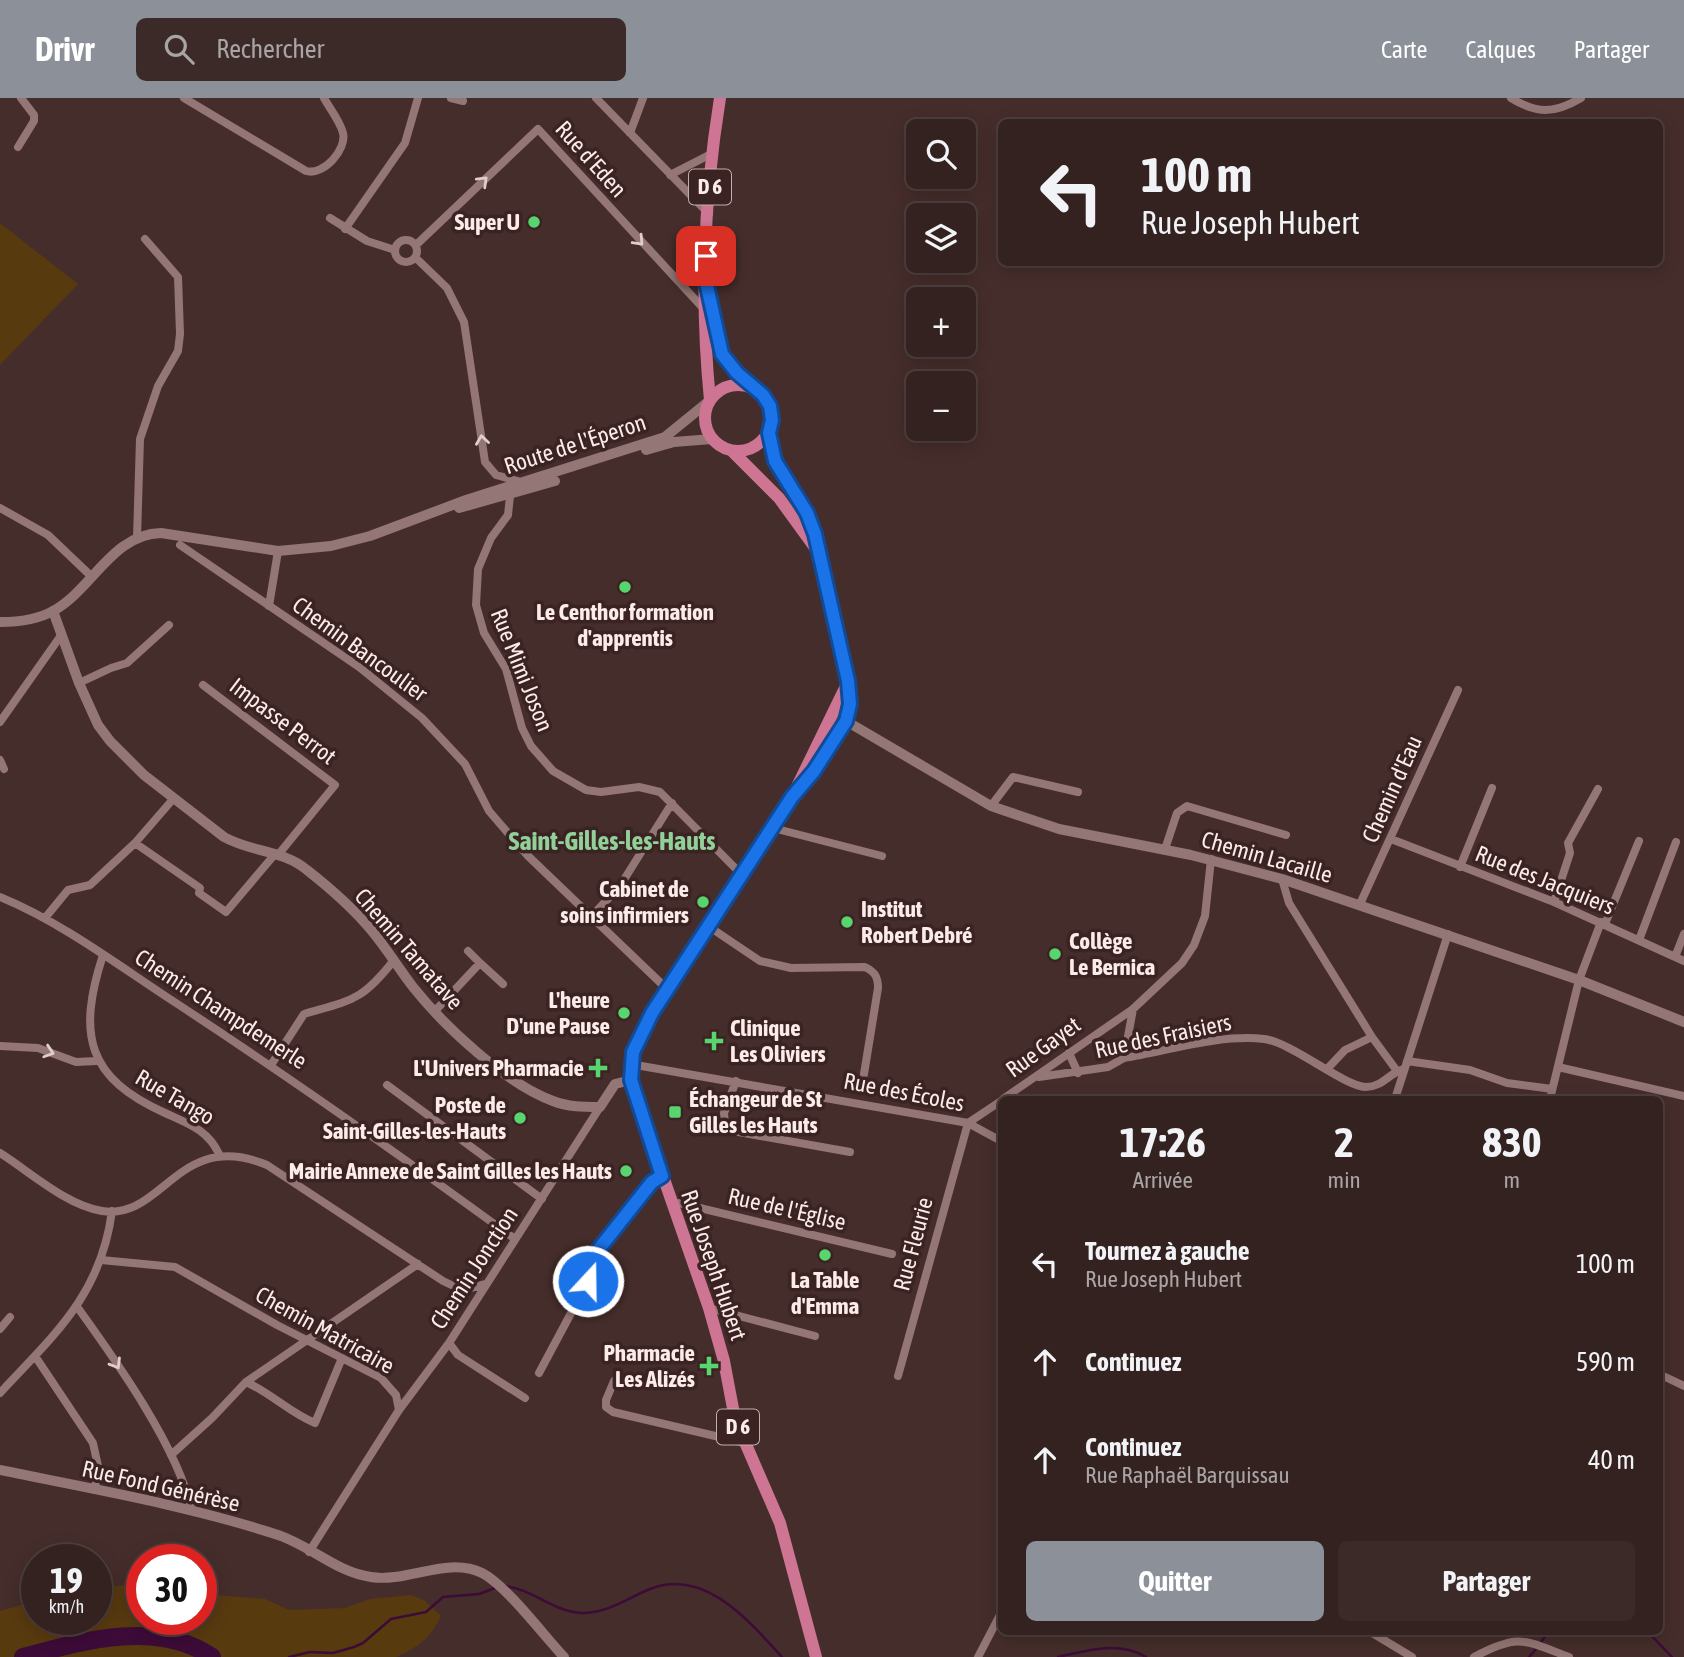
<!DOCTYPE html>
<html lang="fr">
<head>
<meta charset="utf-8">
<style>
	body { margin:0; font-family:"Asap Condensed",sans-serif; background:#3c2a29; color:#f1f3f6; height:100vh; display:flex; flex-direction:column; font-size:26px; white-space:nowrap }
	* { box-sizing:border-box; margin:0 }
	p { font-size:23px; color:#a9a4a5 }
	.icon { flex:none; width:38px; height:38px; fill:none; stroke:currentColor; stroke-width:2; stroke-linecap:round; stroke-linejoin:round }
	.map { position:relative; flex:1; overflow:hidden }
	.panel { position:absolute; left:998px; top:998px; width:665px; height:539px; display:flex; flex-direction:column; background:#342220; border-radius:10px; box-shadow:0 4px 18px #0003,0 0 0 2px #4e3f3e }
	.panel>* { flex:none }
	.guide { position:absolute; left:998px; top:21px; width:665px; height:147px; border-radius:10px; box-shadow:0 4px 18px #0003,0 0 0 2px #4e3f3e; background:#342220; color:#f1f3f6; overflow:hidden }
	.tools { position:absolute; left:906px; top:21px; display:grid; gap:14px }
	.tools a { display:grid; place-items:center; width:70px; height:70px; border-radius:10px; background:#342220; box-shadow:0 4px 18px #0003,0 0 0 2px #4e3f3e; font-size:35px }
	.speed { position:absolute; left:21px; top:1446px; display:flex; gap:14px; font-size:35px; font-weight:700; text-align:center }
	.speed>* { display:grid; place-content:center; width:91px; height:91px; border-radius:50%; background:#342220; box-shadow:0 4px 18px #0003,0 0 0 2px #4e3f3e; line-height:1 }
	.speed small { font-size:18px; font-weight:400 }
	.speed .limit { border:10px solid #d22; background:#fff; color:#111 }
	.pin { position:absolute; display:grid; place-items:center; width:60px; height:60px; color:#fff; margin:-30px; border-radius:14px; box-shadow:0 4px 10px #0006 }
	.me { position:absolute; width:77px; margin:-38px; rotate:21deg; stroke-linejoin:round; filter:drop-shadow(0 0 5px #0008) }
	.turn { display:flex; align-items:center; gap:24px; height:147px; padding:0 28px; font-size:32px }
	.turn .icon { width:91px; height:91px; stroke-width:2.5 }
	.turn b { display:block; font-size:49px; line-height:60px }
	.eta { display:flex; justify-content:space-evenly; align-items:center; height:119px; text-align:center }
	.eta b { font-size:42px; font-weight:700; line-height:49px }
	.cta { display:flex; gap:14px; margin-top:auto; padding:14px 28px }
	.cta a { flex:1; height:80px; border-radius:10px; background:#8c9099; color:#fff; font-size:28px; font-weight:700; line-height:80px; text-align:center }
	.cta a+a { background:#3c2a29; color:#f1f3f6 }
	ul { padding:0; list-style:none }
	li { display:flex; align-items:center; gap:21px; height:98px; padding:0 28px }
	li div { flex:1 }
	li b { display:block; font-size:26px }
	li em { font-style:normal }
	header { display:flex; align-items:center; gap:42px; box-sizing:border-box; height:98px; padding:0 35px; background:#8c9099; color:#fff }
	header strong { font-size:33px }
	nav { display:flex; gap:38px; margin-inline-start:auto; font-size:24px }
	.search { width:490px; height:63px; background:#3c2a29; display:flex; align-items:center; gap:18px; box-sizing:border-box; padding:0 24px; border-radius:10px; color:#a9a4a5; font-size:26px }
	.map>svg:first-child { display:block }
</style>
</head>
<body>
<header>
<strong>Drivr</strong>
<div class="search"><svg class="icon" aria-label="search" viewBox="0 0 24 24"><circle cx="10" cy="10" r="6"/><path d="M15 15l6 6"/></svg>Rechercher</div>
<nav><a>Carte</a><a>Calques</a><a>Partager</a></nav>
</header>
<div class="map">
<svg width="1684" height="1559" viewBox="0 0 1684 1559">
	<rect width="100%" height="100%" fill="#452d2b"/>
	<!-- green -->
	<path fill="#583a0f" d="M0 125 78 186 0 267Z
		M124 1487 142 1489V1521H201V1496L265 1501 289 1512 345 1510 370 1501 411 1497 424 1502 441 1518C432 1538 417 1551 396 1559H0V1513L37 1502V1521H96V1491Z"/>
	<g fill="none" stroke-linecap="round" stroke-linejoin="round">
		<!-- stream -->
		<path stroke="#3d0b38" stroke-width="2.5" d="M505 1488C533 1491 556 1516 585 1515 609 1514 628 1500 650 1491 704 1469 749 1523 782 1559
			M1647 1533 1672 1559
			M1541 1544 1549 1533
			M289 1559 310 1554 333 1555 354 1549 363 1545 391 1521 426 1514 443 1499 479 1496 495 1490
			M1058 1559C1088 1552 1119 1543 1146 1559
			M1529 1559 1537 1550"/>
		<!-- river -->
		<path stroke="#3d0b38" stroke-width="18" d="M23 1559C82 1543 157 1521 212 1559"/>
		<!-- minor -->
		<path stroke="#937675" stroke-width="8" d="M184 0 306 73C324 78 347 51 343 35 340 23 330 11 324 0
			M451 0 463 3
			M596 0 709 116
			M1511 0C1537 16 1554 16 1581 0
			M630 35 643 0
			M18 49 34 23V17L21 0
			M670 77 711 56
			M330 120 367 143 395 152
			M345 131 405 45 418 0
			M395 153a11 11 0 1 1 22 0a11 11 0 1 1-22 0Z
			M416 147 538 31 703 210
			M416 160 447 190 464 224 485 364 496 377 521 384
			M510 398 508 417 491 440 478 471 476 507 484 535 506 571 522 630 531 648 553 673 586 692 601 694 639 689 660 694 742 777
			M0 410 48 437 91 478
			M137 440 140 341 158 288 178 253 180 236 178 179 145 141
			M180 447 359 569 422 620 465 666 489 713 527 757 667 891
			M269 508 278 453
			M79 585 111 570 127 565 169 527
			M203 587 335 687 278 757
			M0 624 62 536
			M0 662 4 671
			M991 708 1013 679 1078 694
			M773 730 882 758
			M1391 741 1554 804 1684 863
			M135 745 200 790 199 795 226 814 275 756
			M1165 751 1177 715 1187 708 1286 737
			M1460 769 1492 690
			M1282 781 1289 805 1372 939 1397 973
			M0 799C63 825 119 868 176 905 292 981 404 1060 515 1141
			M1554 804 1570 755 1568 745 1598 691
			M1360 806 1458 592
			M591 819 620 788 672 705
			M45 820 68 792 90 787 135 745 174 700
			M1605 826 1639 743
			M708 828 760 863 791 870 865 869C875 874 878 879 878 890L864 976
			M1639 842 1676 744
			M468 853 480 865
			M103 857C77 937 87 980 165 1015 189 1026 208 1032 219 1056
			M1675 859 1684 836
			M435 913 480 865 503 886
			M0 948 38 950 76 964 97 963
			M1069 955 1078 975
			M1124 960 1133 911
			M1407 963 1470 972 1507 985 1552 991
			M630 966 968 1025 1001 1043
			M271 967 304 916C352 902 362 903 394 862
			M1558 969 1684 998
			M1327 971 1345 952 1372 939
			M1039 979 1108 969 1124 960C1168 953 1219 936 1264 941 1291 944 1345 989 1366 989 1383 989 1390 974 1404 971
			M736 983 724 1015 725 1028 733 1033 850 1054
			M387 987 542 1101
			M1003 1001 1133 911 1182 865 1194 847 1205 818 1211 761
			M1395 1001 1448 836
			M1550 1001 1579 882 1601 824
			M968 1025 1001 1003
			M0 1055C30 1074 66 1107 102 1113 163 1123 178 1030 267 1067L443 1183 462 1192 486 1186
			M672 1107 679 1105 892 1156
			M101 1162 175 1169 277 1227 381 1280 396 1297 399 1312
			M78 1210C117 1264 178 1350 192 1413
			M709 1210 815 1238
			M0 1231 10 1219
			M449 1245 458 1257 525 1300
			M35 1258 93 1345 98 1368 95 1392
			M539 1275 585 1189 587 1166 652 1084 661 1078
			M1659 1276 1684 1288
			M898 1278 968 1025
			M614 1283 606 1302V1309L613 1314 745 1345
			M246 1284C271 1295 290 1315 315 1325L342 1260
			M0 1295C54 1237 101 1197 112 1113
			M171 1357 212 1320 246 1284 418 1166
			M309 1454 399 1312 449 1245 600 1009
			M1369 1533 1412 1559
			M978 1559 1001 1515
			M1474 1559C1519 1535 1524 1542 1569 1559"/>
		<!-- tertiary -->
		<path stroke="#937675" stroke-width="10" d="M53 513 79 585 98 627 110 643 144 677 224 739C250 754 283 752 307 772 330 790 353 810 372 833 387 851 399 871 413 889 444 928 506 986 553 1003 568 1009 583 1009 600 1009L615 986 631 982
			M846 623 991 708 1059 731 1191 757 1282 781 1579 882 1684 924
			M0 1372C92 1391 186 1407 275 1436 309 1446 335 1474 371 1479 407 1485 447 1458 482 1475 506 1487 544 1538 564 1559"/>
		<!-- secondary -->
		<path stroke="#937675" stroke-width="10" d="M646 352 674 344 712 341
			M459 410 555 383
			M0 524C18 524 37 522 53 513 92 492 112 436 161 435L278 453 331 448 370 438 466 402 665 339 708 304"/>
		<!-- primary -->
		<path stroke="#cf7594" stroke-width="12" d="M708 194 722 256 752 289
			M705 320a33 33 0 1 1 66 0a33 33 0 1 1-66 0Z
			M710 302C700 202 704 99 720 0
			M769 335C777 375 802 399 815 436L846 573 850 606 846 623 803 686
			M732 353 779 400 816 451
			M816 1559 780 1425 735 1321 724 1263 709 1210 635 998 630 966 638 942 652 915 792 699 848 584"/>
	</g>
	<!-- one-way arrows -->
	<defs><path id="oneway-chevron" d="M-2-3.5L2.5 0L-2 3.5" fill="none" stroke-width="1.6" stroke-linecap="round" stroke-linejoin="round" transform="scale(1.75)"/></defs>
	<g stroke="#e1cecc">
		<use href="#oneway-chevron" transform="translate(483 83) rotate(-44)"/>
		<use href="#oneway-chevron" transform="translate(639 143) rotate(47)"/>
		<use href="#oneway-chevron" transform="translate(482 342) rotate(-98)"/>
		<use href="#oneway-chevron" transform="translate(49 954) rotate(18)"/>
		<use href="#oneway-chevron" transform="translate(116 1266) rotate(59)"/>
	</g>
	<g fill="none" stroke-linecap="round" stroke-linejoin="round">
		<!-- route casing -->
		<g stroke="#114b97" stroke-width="18">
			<path id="route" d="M588 1183 587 1166 652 1084 662 1078 631 982 633 954 652 915 792 699 814 673 846 623 850 606 848 583 815 436 807 415 775 363 769 335 772 322 770 308 763 297 737 275 722 256 705 179 706 158"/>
		</g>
		<!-- route -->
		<use href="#route" stroke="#1a73e8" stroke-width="12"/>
	</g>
	<!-- markers -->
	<g fill="#58d56f" stroke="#3a2322" stroke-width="2.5">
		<circle cx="534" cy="124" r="7"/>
		<circle cx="625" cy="489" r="7"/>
		<circle cx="703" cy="804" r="7"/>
		<circle cx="847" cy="824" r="7"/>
		<circle cx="1055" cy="856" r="7"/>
		<circle cx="624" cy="915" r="7"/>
		<path d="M710.5 932.5h7v7h7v7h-7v7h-7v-7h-7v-7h7z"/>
		<path d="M594.5 959.5h7v7h7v7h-7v7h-7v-7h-7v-7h7z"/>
		<rect x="668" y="1007" width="14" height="14" rx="3.5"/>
		<circle cx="520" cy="1020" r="7"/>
		<circle cx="626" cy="1073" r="7"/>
		<circle cx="825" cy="1157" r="7"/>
		<path d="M705.5 1257.5h7v7h7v7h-7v7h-7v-7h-7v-7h7z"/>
	</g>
	<g text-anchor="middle" stroke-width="7" stroke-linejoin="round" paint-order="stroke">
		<!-- shield labels -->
		<g fill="#3a2322" stroke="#c1afad" stroke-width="2">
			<rect x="689" y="71.5" width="42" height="35" rx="5"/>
			<rect x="717" y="1311.5" width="42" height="35" rx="5"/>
		</g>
		<g font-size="21" font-weight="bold" fill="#fbebe9">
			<text x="710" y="96">D 6</text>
			<text x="738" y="1336">D 6</text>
		</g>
		<!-- street labels -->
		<g font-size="23" fill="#fbebe9" stroke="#3a2322">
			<text transform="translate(591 61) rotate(48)" y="8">Rue d'Eden</text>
			<text transform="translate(575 346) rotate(-18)" y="8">Route de l'Éperon</text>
			<text transform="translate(360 551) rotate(36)" y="8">Chemin Bancoulier</text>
			<text transform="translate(522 572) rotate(68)" y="8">Rue Mimi Joson</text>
			<text transform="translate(283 623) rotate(37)" y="8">Impasse Perrot</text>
			<text transform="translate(1392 691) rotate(-66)" y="8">Chemin d'Eau</text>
			<text transform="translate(1267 759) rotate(16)" y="8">Chemin Lacaille</text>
			<text transform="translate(1545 782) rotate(22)" y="8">Rue des Jacquiers</text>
			<text transform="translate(409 851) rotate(49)" y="8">Chemin Tamatave</text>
			<text transform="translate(221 911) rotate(33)" y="8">Chemin Champdemerle</text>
			<text transform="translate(1163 938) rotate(-12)" y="8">Rue des Fraisiers</text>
			<text transform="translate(1043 949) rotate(-36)" y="8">Rue Gayet</text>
			<text transform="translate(904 994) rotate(11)" y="8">Rue des Écoles</text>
			<text transform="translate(175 999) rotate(30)" y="8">Rue Tango</text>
			<text transform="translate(787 1111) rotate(13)" y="8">Rue de l'Église</text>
			<text transform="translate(913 1146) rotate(-75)" y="8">Rue Fleurie</text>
			<text transform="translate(714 1167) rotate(71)" y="8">Rue Joseph Hubert</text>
			<text transform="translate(474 1170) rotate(-57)" y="8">Chemin Jonction</text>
			<text transform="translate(325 1232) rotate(29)" y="8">Chemin Matricaire</text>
			<text transform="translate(161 1388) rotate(13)" y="8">Rue Fond Générèse</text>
		</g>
		<!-- poi labels -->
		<g font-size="23" font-weight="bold" fill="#fbebe9" stroke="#3a2322" text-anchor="end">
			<text x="520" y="132">Super U</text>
			<text x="625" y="522" text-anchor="middle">Le Centhor formation<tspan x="625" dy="26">d'apprentis</tspan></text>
			<text x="689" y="799">Cabinet de<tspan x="689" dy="26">soins infirmiers</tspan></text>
			<text x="861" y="819" text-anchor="start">Institut<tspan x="861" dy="26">Robert Debré</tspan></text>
			<text x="1069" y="851" text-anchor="start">Collège<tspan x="1069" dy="26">Le Bernica</tspan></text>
			<text x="610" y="910">L'heure<tspan x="610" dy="26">D'une Pause</tspan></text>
			<text x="730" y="938" text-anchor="start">Clinique<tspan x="730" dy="26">Les Oliviers</tspan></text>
			<text x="584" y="978">L'Univers Pharmacie</text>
			<text x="689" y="1009" text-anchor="start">Échangeur de St<tspan x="689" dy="26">Gilles les Hauts</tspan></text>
			<text x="506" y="1015">Poste de<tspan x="506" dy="26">Saint-Gilles-les-Hauts</tspan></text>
			<text x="612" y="1081">Mairie Annexe de Saint Gilles les Hauts</text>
			<text x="825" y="1190" text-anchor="middle">La Table<tspan x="825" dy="26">d'Emma</tspan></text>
			<text x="695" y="1263">Pharmacie<tspan x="695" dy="26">Les Alizés</tspan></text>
		</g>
		<!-- quarter labels -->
		<g font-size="26" font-weight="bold" fill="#92d099" stroke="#3a2322">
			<text x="612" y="752">Saint-Gilles-les-Hauts</text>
		</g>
	</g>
</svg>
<div class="tools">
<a><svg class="icon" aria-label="search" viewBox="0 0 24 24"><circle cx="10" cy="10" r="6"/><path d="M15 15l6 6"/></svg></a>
<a><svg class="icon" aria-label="layers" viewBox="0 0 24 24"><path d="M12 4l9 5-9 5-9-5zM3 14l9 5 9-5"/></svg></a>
<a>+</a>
<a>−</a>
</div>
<div class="speed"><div>19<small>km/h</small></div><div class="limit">30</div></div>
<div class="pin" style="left:706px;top:158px;background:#d93025"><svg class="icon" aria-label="arrive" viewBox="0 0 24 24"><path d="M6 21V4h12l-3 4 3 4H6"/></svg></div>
<svg class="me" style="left:588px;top:1183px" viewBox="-20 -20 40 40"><circle r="17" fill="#1a73e8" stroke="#fff" stroke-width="3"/><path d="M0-11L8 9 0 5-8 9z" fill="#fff"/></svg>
<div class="guide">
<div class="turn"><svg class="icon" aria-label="left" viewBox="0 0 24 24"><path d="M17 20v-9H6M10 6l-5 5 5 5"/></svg><div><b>100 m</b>Rue Joseph Hubert</div></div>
</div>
<section class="panel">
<div class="eta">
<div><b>17:26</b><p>Arrivée</p></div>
<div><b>2</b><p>min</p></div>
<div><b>830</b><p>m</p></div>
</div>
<ul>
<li><svg class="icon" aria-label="left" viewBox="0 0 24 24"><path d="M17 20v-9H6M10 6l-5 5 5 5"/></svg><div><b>Tournez à gauche</b><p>Rue Joseph Hubert</p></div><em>100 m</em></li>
<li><svg class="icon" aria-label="ahead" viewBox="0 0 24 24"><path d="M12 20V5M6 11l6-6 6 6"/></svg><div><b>Continuez</b></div><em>590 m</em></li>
<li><svg class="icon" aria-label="ahead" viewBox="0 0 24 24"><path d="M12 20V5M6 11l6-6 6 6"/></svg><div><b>Continuez</b><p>Rue Raphaël Barquissau</p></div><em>40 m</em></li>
</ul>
<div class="cta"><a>Quitter</a><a>Partager</a></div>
</section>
</div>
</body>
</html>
